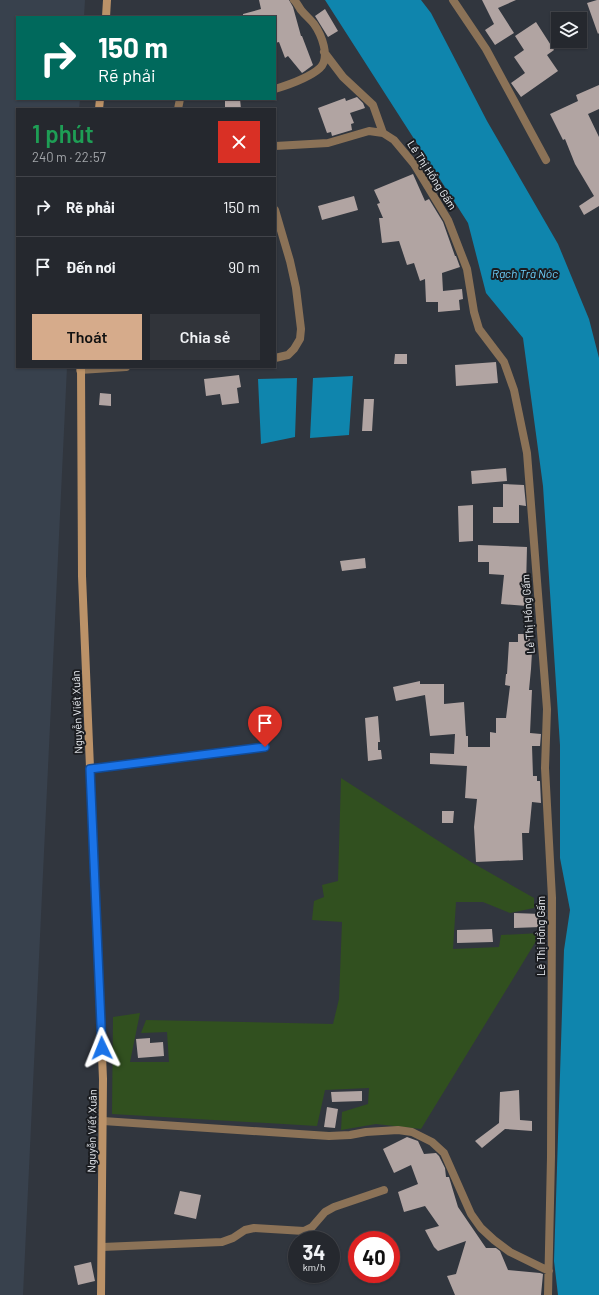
<!DOCTYPE html>
<html lang="vi">
<head>
<meta charset="utf-8">
<style>
	body { margin:0; font-family:Barlow,sans-serif; background:#31343a; color:#f1f3f6; height:100vh; display:flex; flex-direction:column; font-size:15px; white-space:nowrap }
	* { box-sizing:border-box; margin:0 }
	p { font-size:13px; color:#a3a6aa }
	.icon { flex:none; width:22px; height:22px; fill:none; stroke:currentColor; stroke-width:2; stroke-linecap:round; stroke-linejoin:round }
	.map { position:relative; flex:1; overflow:hidden }
	.side { position:absolute; left:16px; top:108px; width:260px; height:260px; display:flex; flex-direction:column; background:#25282e; border-radius:0px; box-shadow:0 1px 3px #0004,0 0 0 1px #42444a }
	.side>* { flex:none }
	.banner { position:absolute; left:16px; top:16px; width:260px; height:84px; border-radius:0px; box-shadow:0 1px 3px #0004,0 0 0 1px #42444a; background:#00695c; color:#fff; overflow:hidden }
	.controls { position:absolute; left:551px; top:12px; display:grid; gap:8px }
	.controls a { display:grid; place-items:center; width:36px; height:36px; border-radius:0px; background:#25282e; box-shadow:0 1px 3px #0004,0 0 0 1px #42444a; font-size:20px }
	.speed { position:absolute; left:288px; top:1231px; display:flex; gap:8px; font-size:20px; font-weight:700; text-align:center }
	.speed>* { display:grid; place-content:center; width:52px; height:52px; border-radius:50%; background:#25282e; box-shadow:0 1px 3px #0004,0 0 0 1px #42444a; line-height:1 }
	.speed small { font-size:10px; font-weight:400 }
	.speed .limit { border:6px solid #d22; background:#fff; color:#111 }
	.pin { position:absolute; display:grid; place-items:center; width:34px; height:34px; color:#fff; margin:-41px -17px; border-radius:50% 50% 50% 0; rotate:-45deg; box-shadow:0 0 4px #0007 }
	.pin .icon { rotate:45deg }
	.me { position:absolute; width:44px; margin:-22px; rotate:358deg; stroke-linejoin:round; filter:drop-shadow(0 0 3px #0008) }
	.turn { display:flex; align-items:center; gap:14px; height:84px; padding:0 16px; font-size:18px }
	.turn .icon { width:52px; height:52px; stroke-width:2.5 }
	.turn b { display:block; font-size:28px; line-height:34px }
	.round { display:grid; place-items:center; flex:none; width:42px; height:42px; border-radius:0px; background:#31343a }
	.headline { display:flex; align-items:center; justify-content:space-between; height:68px; padding:0 16px }
	h1 { font-size:24px; font-weight:600; line-height:30px; color:#1e9e55 }
	.cta { display:flex; gap:8px; margin-top:auto; padding:8px 16px }
	.cta a { flex:1; height:46px; border-radius:0px; background:#d6ab8b; color:#111; font-size:16px; font-weight:600; line-height:46px; text-align:center }
	.cta a+a { background:#31343a; color:#f1f3f6 }
	ul { padding:0; list-style:none }
	li { display:flex; align-items:center; gap:12px; height:60px; padding:0 16px; border-top:1px solid #42444a }
	li div { flex:1 }
	li b { display:block; font-size:15px }
	li em { font-style:normal }
	.map>svg:first-child { display:block }
</style>
</head>
<body>
<div class="map">
<svg width="599" height="1295" viewBox="0 0 599 1295">
	<rect width="100%" height="100%" fill="#31363e"/>
	<!-- built -->
	<path fill="#38414d" d="M0 0H85L84 17H17V99H80L79 109H17V367H67L23 1295H0Z"/>
	<!-- green -->
	<path fill="#31501f" d="M341 778 471 862 534 898V908L510 913 483 902H456L453 949 499 947 501 935 541 933 421 1129 376 1124 341 1130 342 1112 368 1104 369 1088 325 1090 317 1126 112 1114 113 1017 140 1013 130 1062H169L167 1032 141 1033 146 1020 333 1024 339 999 342 922 312 920 314 901 324 897 322 885 338 881Z"/>
	<!-- water -->
	<path fill="#0f85ad" d="M325 0H421L431 13 487 121 558 244 589 319 599 358V1295H558L554 1261 564 950 570 910 560 858V745L543 486 523 338 486 293 468 223Z
		M353 376 349 435 310 438 313 378Z
		M297 378 295 437 261 444 258 379Z"/>
	<!-- building -->
	<path fill="#b1a4a2" d="M259 0H289L293 7 301 36H302L313 65 305 71 302 73 288 56 285 58 279 42 275 43V17H243V14L261 9Z
		M482 0H516L498 8 514 33 495 45 485 30 494 24Z
		M597 0H599V33L598 34 587 3Z
		M325 9 338 31 328 37 315 16Z
		M536 22 554 50 547 55 558 71 521 97 511 83 525 73 514 57 524 50 515 36Z
		M599 85V109L588 114 599 137V206L584 215 579 206 594 196 575 164 565 139 563 140 550 114 578 101 576 95Z
		M357 97 363 103 365 108 350 113 354 123 351 124 352 130 332 136 331 132 327 133 318 108 345 98 346 101Z
		M225 99H240L241 109H225Z
		M413 174 425 201 429 199 443 222 455 256H456L460 267 442 273 443 291 462 289 463 299 459 300 460 310 438 312V302H426L425 279 420 281 414 263 407 265 399 241 382 243 379 218H383L377 204 380 203 374 190Z
		M354 196 358 210 322 220 318 206Z
		M395 354H407V364H394Z
		M496 362 498 383 456 386 455 365Z
		M239 375 241 387 237 388 239 403 222 405 220 394 206 396 204 379Z
		M100 393 111 394V406L99 405Z
		M364 399H374L372 431H362Z
		M506 468 507 481 472 484 471 471Z
		M503 484 524 485 526 506 519 505V523H493V507H503Z
		M473 505V541L459 542 458 506Z
		M478 545 527 547 526 587 529 588 527 606 501 604 504 575 489 574V562H478Z
		M365 558 366 568 342 571 340 561Z
		M518 634H530L529 652H532L531 669 529 690H532L530 733 541 734 540 746H532L533 776H537V781H540L541 803 532 802 529 833H522L523 860 476 862 474 827 477 799 465 798 467 766 430 764V753L454 754 455 734 430 736 425 695 396 701 393 687 420 681V684H444V704L464 702 466 736H468V747H490V732L496 733V718H506L510 686 505 685 506 674H507L509 642H518Z
		M378 716 380 742H378V750H381L382 759 368 761 365 718Z
		M442 811H454L453 823H442Z
		M514 913 541 914V927L514 928Z
		M492 929 493 942 457 943V930Z
		M150 1038V1043L163 1042 164 1056 138 1058 136 1039Z
		M519 1090 520 1120 532 1121V1131L505 1129 482 1148 475 1141 499 1123 500 1092Z
		M362 1091V1101L332 1102 331 1092Z
		M327 1107 338 1109 335 1128 324 1127Z
		M407 1137 418 1141 424 1154 436 1153 439 1156 445 1168 446 1177H449L458 1207 486 1248H496L500 1251 508 1270 540 1273 543 1274 541 1295H455L447 1276 456 1274 466 1241 438 1251 434 1247 425 1230 439 1226 425 1206 404 1212 398 1192 418 1184 411 1165 394 1173 383 1149Z
		M180 1191 201 1195 196 1219 174 1214Z
		M91 1262 95 1281 78 1285 74 1266Z"/>
	<g fill="none" stroke-linecap="round" stroke-linejoin="round">
		<!-- street -->
		<path stroke="#8b7257" stroke-width="8" d="M453 0 486 49 546 160
			M324 52 343 77 373 105 383 133 394 140 414 164 448 220 467 269 474 312 479 329 504 362 514 390 527 453 547 709 545 768 552 898 551 1157 548 1295
			M275 89C288 85 310 77 320 68 331 57 321 34 314 24 310 19 305 15 301 10 299 7 297 3 294 0
			M178 109 180 99
			M275 146 328 143 369 131 383 133
			M275 210 290 261 296 288 301 329 300 339 294 349 288 355 275 358
			M80 370 126 367
			M90 769 265 747
			M103 1121 329 1136 350 1135 366 1132 398 1130 412 1132 432 1142 444 1153 471 1214 481 1228 494 1240 510 1252 549 1271
			M102 1247 222 1242 233 1238 245 1230 254 1228 304 1231 312 1227 325 1212 334 1207 384 1190"/>
		<!-- secondary -->
		<path stroke="#bb9268" stroke-width="8" d="M106 17 107 0
			M99 109 100 99
			M81 367 82 576 103 1079 101 1295"/>
	</g>
	<g fill="none" stroke-linecap="round" stroke-linejoin="round">
		<!-- route casing -->
		<g stroke="#114b97" stroke-width="10">
			<path id="route" d="M102 1048 90 769 265 747"/>
		</g>
		<!-- route -->
		<use href="#route" stroke="#1a73e8" stroke-width="7"/>
	</g>
	<g text-anchor="middle" stroke-width="4" stroke-linejoin="round" paint-order="stroke">
		<!-- street labels -->
		<g font-size="11" fill="#eceff4" stroke="#1b1d21">
			<text transform="translate(432 175) rotate(57)" y="4">Lê Thị Hồng Gấm</text>
			<text transform="translate(528 614) rotate(-94)" y="4">Lê Thị Hồng Gấm</text>
			<text transform="translate(77 712) rotate(-92)" y="4">Nguyễn Viết Xuân</text>
			<text transform="translate(541 936) rotate(-90)" y="4">Lê Thị Hồng Gấm</text>
			<text transform="translate(92 1131) rotate(-89)" y="4">Nguyễn Viết Xuân</text>
		</g>
		<!-- water labels -->
		<g font-size="12" font-style="italic" fill="#6dd1fd" stroke="#1b1d21">
			<text x="525" y="278">Rạch Trà Nóc</text>
		</g>
	</g>
</svg>
<div class="controls">
<a><svg class="icon" aria-label="layers" viewBox="0 0 24 24"><path d="M12 4l9 5-9 5-9-5zM3 14l9 5 9-5"/></svg></a>
</div>
<div class="speed"><div>34<small>km/h</small></div><div class="limit">40</div></div>
<div class="pin" style="left:265px;top:747px;background:#d93025"><svg class="icon" aria-label="arrive" viewBox="0 0 24 24"><path d="M6 21V4h12l-3 4 3 4H6"/></svg></div>
<svg class="me" style="left:102px;top:1048px" viewBox="-20 -20 40 40"><path d="M0-17L14 15 0 8-14 15z" fill="#1a73e8" stroke="#fff" stroke-width="4"/></svg>
<div class="banner">
<div class="turn"><svg class="icon" aria-label="right" viewBox="0 0 24 24"><path d="M7 20v-9h11M14 6l5 5-5 5"/></svg><div><b>150 m</b>Rẽ phải</div></div>
</div>
<section class="side">
<div class="headline"><div><h1>1 phút</h1><p>240 m · 22:57</p></div><a class="round" style="background:#d93025;color:#fff"><svg class="icon" aria-label="close" viewBox="0 0 24 24"><path d="M6 6l12 12M18 6L6 18"/></svg></a></div>
<ul>
<li><svg class="icon" aria-label="right" viewBox="0 0 24 24"><path d="M7 20v-9h11M14 6l5 5-5 5"/></svg><div><b>Rẽ phải</b></div><em>150 m</em></li>
<li><svg class="icon" aria-label="arrive" viewBox="0 0 24 24"><path d="M6 21V4h12l-3 4 3 4H6"/></svg><div><b>Đến nơi</b></div><em>90 m</em></li>
</ul>
<div class="cta"><a>Thoát</a><a>Chia sẻ</a></div>
</section>
</div>
</body>
</html>
